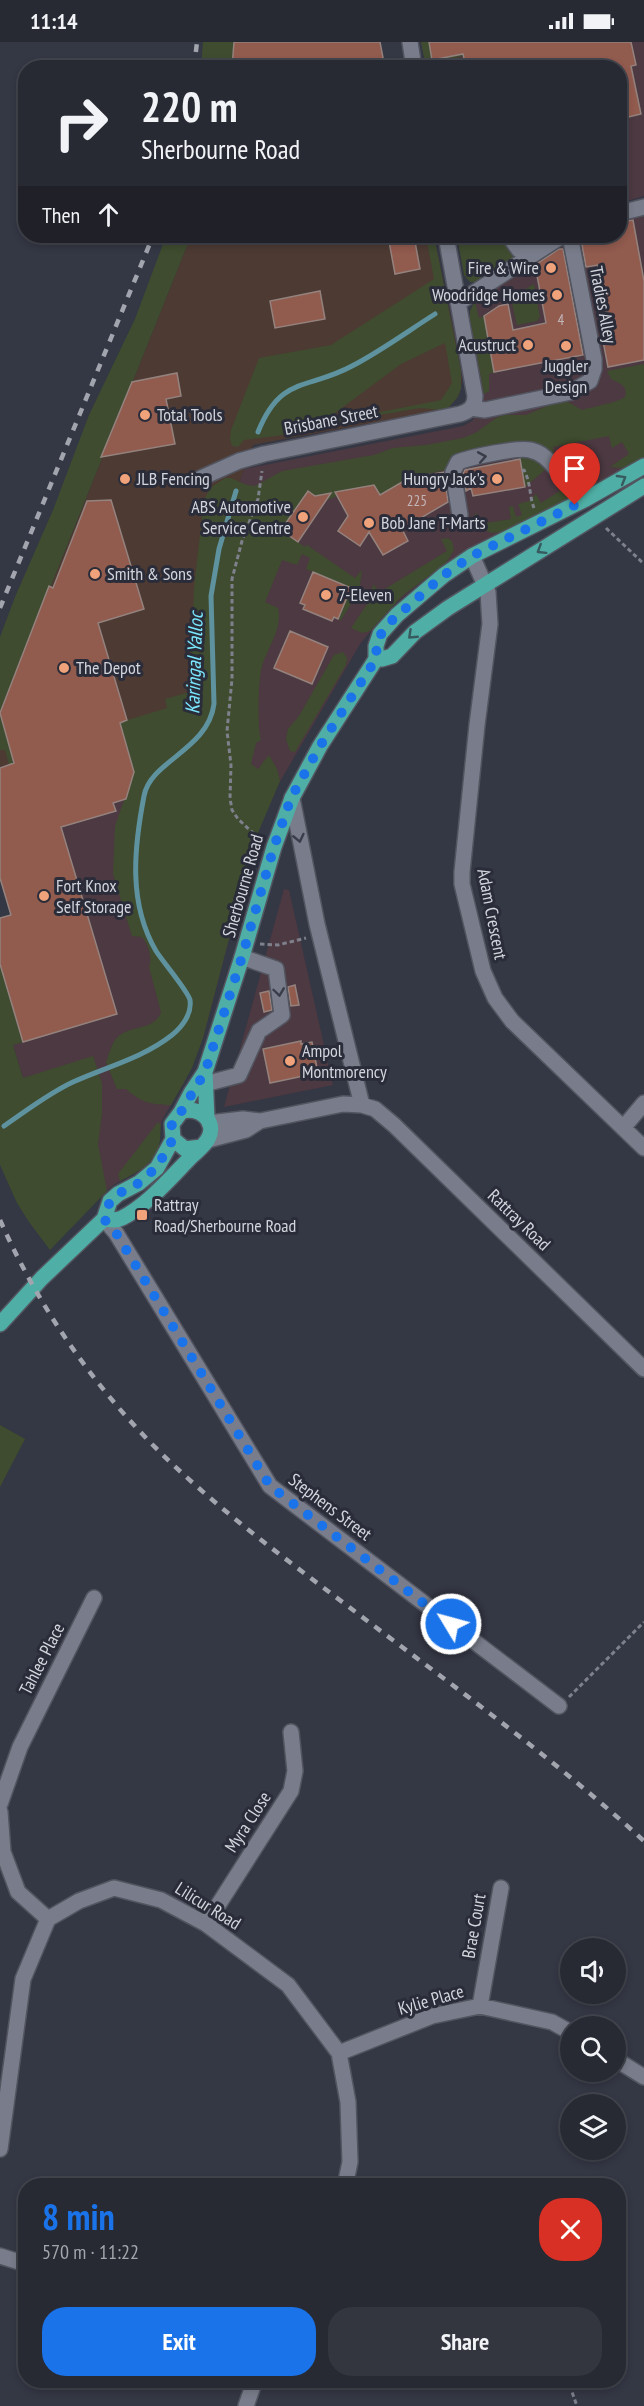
<!DOCTYPE html>
<html lang="en">
<head>
<meta charset="utf-8">
<style>
	body { margin:0; font-family:"PT Sans Narrow",sans-serif; background:#33353f; color:#f1f3f6; height:100vh; display:flex; flex-direction:column; font-size:22px; white-space:nowrap }
	* { box-sizing:border-box; margin:0 }
	p { font-size:20px; color:#a4a6ac }
	.icon { flex:none; width:33px; height:33px; fill:none; stroke:currentColor; stroke-width:2; stroke-linecap:round; stroke-linejoin:round }
	.map { position:relative; flex:1; overflow:hidden }
	.panel { position:absolute; left:18px; top:2136px; width:608px; height:210px; display:flex; flex-direction:column; background:#272933; border-radius:24px; box-shadow:0 3px 9px #0003,0 0 0 2px #43454e }
	.panel>* { flex:none }
	.guide { position:absolute; left:18px; top:18px; width:609px; height:183px; border-radius:24px; box-shadow:0 3px 9px #0003,0 0 0 2px #43454e; background:#272933; color:#f1f3f6; overflow:hidden }
	.buttons { position:absolute; left:560px; top:1896px; display:grid; gap:12px }
	.buttons a { display:grid; place-items:center; width:66px; height:66px; border-radius:50%; background:#272933; box-shadow:0 3px 9px #0003,0 0 0 2px #43454e; font-size:30px }
	.pin { position:absolute; display:grid; place-items:center; width:51px; height:51px; color:#fff; margin:-62px -26px; border-radius:50% 50% 50% 0; rotate:-45deg; box-shadow:0 0 6px #0007 }
	.pin .icon { rotate:45deg }
	.me { position:absolute; width:66px; margin:-33px; rotate:307deg; stroke-linejoin:round; filter:drop-shadow(0 0 4px #0008) }
	.turn { display:flex; align-items:center; gap:21px; height:126px; padding:0 24px; font-size:27px }
	.turn .icon { width:78px; height:78px; stroke-width:2.5 }
	.turn b { display:block; font-size:42px; line-height:51px }
	.then { display:flex; align-items:center; height:57px; padding:0 24px; background:#0003; gap:12px; font-size:22px }
	.round { display:grid; place-items:center; flex:none; width:63px; height:63px; border-radius:24px; background:#33353f }
	.headline { display:flex; align-items:center; justify-content:space-between; height:102px; padding:0 24px }
	h1 { font-size:36px; font-weight:700; line-height:45px; color:#1a73e8 }
	.action { display:flex; gap:12px; margin-top:auto; padding:12px 24px }
	.action a { flex:1; height:69px; border-radius:24px; background:#1a73e8; color:#fff; font-size:24px; font-weight:700; line-height:69px; text-align:center }
	.action a+a { background:#33353f; color:#f1f3f6 }
	.status { display:flex; justify-content:space-between; align-items:center; height:42px; padding:0 30px; background:#272933; direction:ltr }
	.status svg { height:16px; fill:currentColor }
	.map>svg:first-child { display:block }
</style>
</head>
<body>
<div class="status"><b>11:14</b><svg viewBox="0 0 49 12"><path d="M0 12V9h3v3zM5 12V6h3v6zM10 12V3h3v9zM15 12V0h3v12zM26 1h20v11H26zM47 4h2v5h-2z"/></svg></div>
<div class="map">
<svg width="644" height="2364" viewBox="0 0 644 2364">
	<rect width="100%" height="100%" fill="#343744"/>
	<!-- commercial -->
	<path fill="#4c3941" d="M421 0H644V154L620 161V26L426 25Z
		M644 173V415L596 444 482 500 441 524 390 566 360 602 274 750 255 798 203 996 185 1039 162 1078 156 1110 145 1125 112 1144 96 1158 34 1033 23 1036 13 1003 23 999 0 922V876L11 872 0 836V726L214 660 236 449 244 427 463 384 472 379 482 366 483 356 470 276V269L475 259 576 194H620V177Z
		M284 847 289 848 333 1043 224 1065Z"/>
	<!-- industrial -->
	<path fill="#4d3a33" d="M191 194H434L455 295 462 336 461 347 457 356 449 365 441 368 253 403 236 449 214 660 0 726V671Z"/>
	<!-- green -->
	<path fill="#3f4c2f" d="M203 0H234L232 25H201Z
		M421 0H429L432 18 463 12 464 14 438 19 439 25H426Z
		M166 194H191L0 671V595L15 555 53 468 89 373 135 277Z
		M426 194H434L461 329V347L457 356 449 365 441 368 420 366 374 374 370 372 441 358 452 341 445 301 401 322 323 380 357 374 352 377 277 394 244 398 238 405 232 404 230 397 231 388 259 316 331 303 434 237Z
		M457 194H505L515 212 513 218 478 240H470L464 233Z
		M534 242 540 275 537 279 517 283 512 261 514 254Z
		M475 259 479 276 484 274 494 330 489 332V349L484 352 470 276V269Z
		M644 322V415L625 426 610 425 629 412 622 400 612 406 609 394 553 405 555 417 542 407 409 436 380 453 374 443 335 450 337 454 327 458 320 453 317 456 307 450 281 489 305 505 307 503 355 536 362 528 359 549 341 578 338 577 351 546 306 527 310 516 302 512 297 523 282 518 265 560 278 566C283 587 268 604 262 624 258 638 257 685 261 698L256 701 251 722 258 727 269 713 277 727 280 739 255 798 203 996 192 1026 171 1063C152 1063 140 1060 126 1047H117L106 1020C109 1013 111 1003 116 997 128 982 154 990 161 970L149 925C153 916 148 902 142 895L132 894 113 832 115 784 134 730 122 689 9 723 5 708H0V674L12 713 167 666 165 657 190 650 194 545 204 458 210 446 225 436H231L247 443 255 444 282 429 374 413 393 406 426 403 463 396 477 390 496 376 504 373H526L554 361 568 360 582 368C592 365 619 360 625 355 628 343 619 341 611 337L607 329Z
		M519 412 533 413 546 427 525 445Z
		M577 429 594 432 597 437V442L502 490 491 491 474 480 473 475 477 471 479 482 511 477 509 465 513 464 516 475 522 473 518 462 529 459 536 452 541 461 574 440 569 430Z
		M448 496 452 499 454 508 446 521 402 554 370 589 362 591 351 586 371 556 373 542 380 550 447 509 441 497Z
		M343 610 347 616 346 623 295 710 290 709 286 697 288 687 299 674 334 613Z
		M0 922 23 1000 13 1003 23 1036 93 1014 102 1042V1071L98 1102 107 1149 50 1208 29 1180 17 1161 0 1123Z
		M158 1080 161 1083C160 1090 161 1096 159 1103 154 1122 136 1131 120 1139L118 1132Z
		M0 1383 25 1397 0 1445Z"/>
	<g fill="none" stroke-linecap="round" stroke-linejoin="round">
		<!-- stream -->
		<path stroke="#5f929f" stroke-width="5" d="M258 390C281 333 308 348 352 324 381 309 408 289 435 272
			M4 1084C26 1069 49 1051 73 1040 106 1025 143 1016 172 993 182 985 192 972 190 958 188 949 163 920 156 909 128 861 134 806 144 754 150 719 208 708 214 662L211 554 219 507 236 449"/>
	</g>
	<!-- building -->
	<path fill="#915b4e" stroke="#94827e" stroke-width="1.5" d="M234 0H380L385 26H232Z
		M429 0H631L636 23 631 24 641 72 620 77V26H481L480 23 466 26 463 12 432 18Z
		M633 178 644 239V318L608 325 603 299 611 297 598 223 586 225 582 203 585 202 583 194H620V180Z
		M388 194H414L420 227 395 232Z
		M559 207H563L583 313 494 330 484 274 499 264 508 262 513 288 546 281 535 223Z
		M320 249 325 277 275 286 270 259Z
		M177 331 181 354 166 357 175 402 101 415 132 340Z
		M520 417 525 445 473 454 471 446 466 449 463 432 465 428Z
		M444 430 448 460 402 487 408 499 383 513 369 490 360 504 338 489 348 474 335 450 374 443 380 453 409 436Z
		M308 449 315 454 331 451 298 500 281 488Z
		M111 458 144 567 98 581 127 678 120 681 134 730 126 757 113 761 116 769 61 785 117 972 23 1000 0 922V876L11 873 0 836V726L14 721 0 671 49 544 53 546 87 459Z
		M313 530 351 546 338 577 334 575 332 579 303 567 305 563 300 561Z
		M290 589 328 605 312 642 274 626Z
		M295 943 299 963 291 964 288 945Z
		M269 949 272 968 264 970 260 951Z
		M301 999V1002L312 1000 318 1031 270 1041 263 1007Z"/>
	<g fill="none" stroke-linecap="round" stroke-linejoin="round">
		<!-- minor casing -->
		<g stroke="#525560" stroke-width="18">
			<path id="minor" d="M410 0 414 26
				M620 171 644 165
				M509 194 519 208 540 194
				M458 261 562 194
				M471 366 485 368 571 350 590 339 594 327V317L570 194
				M201 436 239 419 264 412 460 372C470 369 475 364 475 354L446 194
				M460 473 453 430 458 420C471 415 518 405 530 408 542 410 550 420 557 428
				M472 514 488 550 490 582 477 683 462 830V842L483 929 495 956 512 979 644 1106
				M292 756 317 882 362 1063
				M205 1042 239 1033 259 989 282 973 276 927 242 915
				M209 1081 243 1077 260 1079
				M623 1086 644 1061
				M208 1098 246 1088 260 1079 343 1062 362 1063 375 1067 394 1083 644 1327
				M104 1177 116 1191 270 1444 559 1664
				M0 1762 20 1705 94 1556
				M0 1770 3 1810 18 1850 48 1877
				M206 1882 291 1749 295 1729 291 1690
				M480 1964 501 1846
				M339 2011 432 1974 480 1964 552 1980 570 1990
				M615 2017 644 2035
				M0 2107 23 1937 48 1877 79 1859 114 1846 161 1858 206 1882 288 1943 339 2011 348 2060 350 2120 345 2144
				M0 2214 26 2222
				M246 2364 255 2338"/>
		</g>
		<!-- major casing -->
		<g stroke="#525560" stroke-width="18">
			<path id="major" d="M376 617H382L392 614 415 590 448 566 644 444
				M181 1070 191 1051 205 1030
				M207 1076 205 1030 242 915 274 805 292 756 320 704 376 617V604L380 592 397 573 444 533 472 514 586 457 644 424
				M104 1177C111 1178 116 1179 122 1176 148 1163 172 1134 192 1114 197 1109 204 1104 208 1097 218 1079 198 1063 181 1070L172 1082 173 1097 185 1107 201 1105
				M0 1282 42 1236 104 1177 110 1159 118 1152 139 1141 157 1126 173 1097"/>
		</g>
		<!-- path -->
		<path stroke="#7e808b" stroke-width="3" stroke-dasharray="4.5 3" stroke-linecap="butt" d="M522 429 524 428C531 441 529 453 534 466
			M606 486 644 522
			M254 792 238 777 232 768 230 756 231 723 227 689 232 637V537L242 499 258 457 262 429
			M260 902 278 903 306 896
			M569 1655 644 1580
			M564 2338 571 2347 577 2364"/>
		<!-- minor -->
		<use href="#minor" stroke="#797d8b" stroke-width="15"/>
		<!-- major -->
		<use href="#major" stroke="#4faea5" stroke-width="15"/>
		<!-- rail -->
		<path stroke="#a2a5ae" stroke-width="4.5" stroke-dasharray="8 8" stroke-linecap="butt" d="M194 26 197 0
			M0 566 153 194
			M0 1178C42 1273 105 1361 182 1431 234 1479 292 1522 349 1565 449 1641 551 1714 644 1799"/>
	</g>
	<!-- one-way arrows -->
	<defs><path id="oneway-chevron" d="M-2-3.5L2.5 0L-2 3.5" fill="none" stroke-width="1.6" stroke-linecap="round" stroke-linejoin="round" transform="scale(1.5)"/></defs>
	<g stroke="#3a3d49">
		<use href="#oneway-chevron" transform="translate(482 415) rotate(-10)"/>
		<use href="#oneway-chevron" transform="translate(299 796) rotate(77)"/>
		<use href="#oneway-chevron" transform="translate(279 950) rotate(82)"/>
	</g>
	<g stroke="#375a5f">
		<use href="#oneway-chevron" transform="translate(622 437) rotate(-30)"/>
		<use href="#oneway-chevron" transform="translate(541 508) rotate(148)"/>
		<use href="#oneway-chevron" transform="translate(412 593) rotate(137)"/>
	</g>
	<g fill="none" stroke-linecap="round" stroke-linejoin="round">
		<!-- route -->
		<path stroke="#1a73e8" stroke-width="10" stroke-dasharray="0 18" d="M451 1582 270 1444 116 1191 104 1177 110 1159 118 1152 139 1141 157 1125 173 1097 171 1087 173 1077 181 1070 205 1030 242 915 274 805 291 756 320 704 376 617 377 598 389 581 444 533 472 514 575 463"/>
	</g>
	<!-- markers -->
	<g fill="#f0a27a" stroke="#2a2d39" stroke-width="2">
		<circle cx="551" cy="226" r="6"/>
		<circle cx="557" cy="253" r="6"/>
		<circle cx="528" cy="303" r="6"/>
		<circle cx="566" cy="304" r="6"/>
		<circle cx="145" cy="373" r="6"/>
		<circle cx="125" cy="437" r="6"/>
		<circle cx="497" cy="437" r="6"/>
		<circle cx="303" cy="475" r="6"/>
		<circle cx="369" cy="481" r="6"/>
		<circle cx="95" cy="532" r="6"/>
		<circle cx="326" cy="553" r="6"/>
		<circle cx="64" cy="626" r="6"/>
		<circle cx="44" cy="854" r="6"/>
		<circle cx="290" cy="1019" r="6"/>
		<rect x="136" y="1167" width="12" height="12" rx="3"/>
	</g>
	<g text-anchor="middle" stroke-width="6" stroke-linejoin="round" paint-order="stroke">
		<!-- number labels -->
		<g font-size="15" fill="#c2b6b9">
			<text x="561" y="283">4</text>
			<text x="417" y="464">225</text>
		</g>
		<!-- poi labels -->
		<g font-size="18" fill="#d3d5dd" stroke="#2a2d39" text-anchor="start">
			<text x="539" y="232" text-anchor="end">Fire &amp; Wire</text>
			<text x="545" y="259" text-anchor="end">Woodridge Homes</text>
			<text x="516" y="309" text-anchor="end">Acustruct</text>
			<text x="566" y="330" text-anchor="middle">Juggler<tspan x="566" dy="21">Design</tspan></text>
			<text x="157" y="379">Total Tools</text>
			<text x="137" y="443">JLB Fencing</text>
			<text x="485" y="443" text-anchor="end">Hungry Jack's</text>
			<text x="291" y="471" text-anchor="end">ABS Automotive<tspan x="291" dy="21">Service Centre</tspan></text>
			<text x="381" y="487">Bob Jane T-Marts</text>
			<text x="107" y="538">Smith &amp; Sons</text>
			<text x="338" y="559">7-Eleven</text>
			<text x="76" y="632">The Depot</text>
			<text x="56" y="850">Fort Knox<tspan x="56" dy="21">Self Storage</tspan></text>
			<text x="302" y="1015">Ampol<tspan x="302" dy="21">Montmorency</tspan></text>
			<text x="154" y="1169">Rattray<tspan x="154" dy="21">Road/Sherbourne Road</tspan></text>
		</g>
		<!-- street labels -->
		<g font-size="18" fill="#d3d5dd" stroke="#2a2d39">
			<text transform="translate(603 263) rotate(79)" y="6">Tradies Alley</text>
			<text transform="translate(331 378) rotate(-11)" y="6">Brisbane Street</text>
			<text transform="translate(243 844) rotate(-74)" y="6">Sherbourne Road</text>
			<text transform="translate(492 872) rotate(79)" y="6">Adam Crescent</text>
			<text transform="translate(519 1178) rotate(44)" y="6">Rattray Road</text>
			<text transform="translate(330 1465) rotate(37)" y="6">Stephens Street</text>
			<text transform="translate(42 1617) rotate(-63)" y="6">Tahlee Place</text>
			<text transform="translate(248 1780) rotate(-57)" y="6">Myra Close</text>
			<text transform="translate(208 1864) rotate(32)" y="6">Lilicur Road</text>
			<text transform="translate(474 1884) rotate(-80)" y="6">Brae Court</text>
			<text transform="translate(431 1958) rotate(-16)" y="6">Kylie Place</text>
		</g>
		<!-- water labels -->
		<g font-size="20" font-style="italic" fill="#7be7fe" stroke="#2a2d39">
			<text transform="translate(194 621) rotate(-88)" y="7">Karingal Yalloc</text>
		</g>
	</g>
</svg>
<div class="buttons">
<a><svg class="icon" aria-label="sound" viewBox="0 0 24 24"><path d="M4 9h4l5-4v14l-5-4H4zM17 9q2 3 0 6"/></svg></a>
<a><svg class="icon" aria-label="search" viewBox="0 0 24 24"><circle cx="10" cy="10" r="6"/><path d="M15 15l6 6"/></svg></a>
<a><svg class="icon" aria-label="layers" viewBox="0 0 24 24"><path d="M12 4l9 5-9 5-9-5zM3 14l9 5 9-5"/></svg></a>
</div>
<div class="pin" style="left:575px;top:463px;background:#d93025"><svg class="icon" aria-label="arrive" viewBox="0 0 24 24"><path d="M6 21V4h12l-3 4 3 4H6"/></svg></div>
<svg class="me" style="left:451px;top:1582px" viewBox="-20 -20 40 40"><circle r="17" fill="#1a73e8" stroke="#fff" stroke-width="3"/><path d="M0-11L8 9 0 5-8 9z" fill="#fff"/></svg>
<div class="guide">
<div class="turn"><svg class="icon" aria-label="right" viewBox="0 0 24 24"><path d="M7 20v-9h11M14 6l5 5-5 5"/></svg><div><b>220 m</b>Sherbourne Road</div></div>
<div class="then">Then<svg class="icon" aria-label="ahead" viewBox="0 0 24 24"><path d="M12 20V5M6 11l6-6 6 6"/></svg></div>
</div>
<section class="panel">
<div class="headline"><div><h1>8 min</h1><p>570 m · 11:22</p></div><a class="round" style="background:#d93025;color:#fff"><svg class="icon" aria-label="close" viewBox="0 0 24 24"><path d="M6 6l12 12M18 6L6 18"/></svg></a></div>
<div class="action"><a>Exit</a><a>Share</a></div>
</section>
</div>
</body>
</html>
